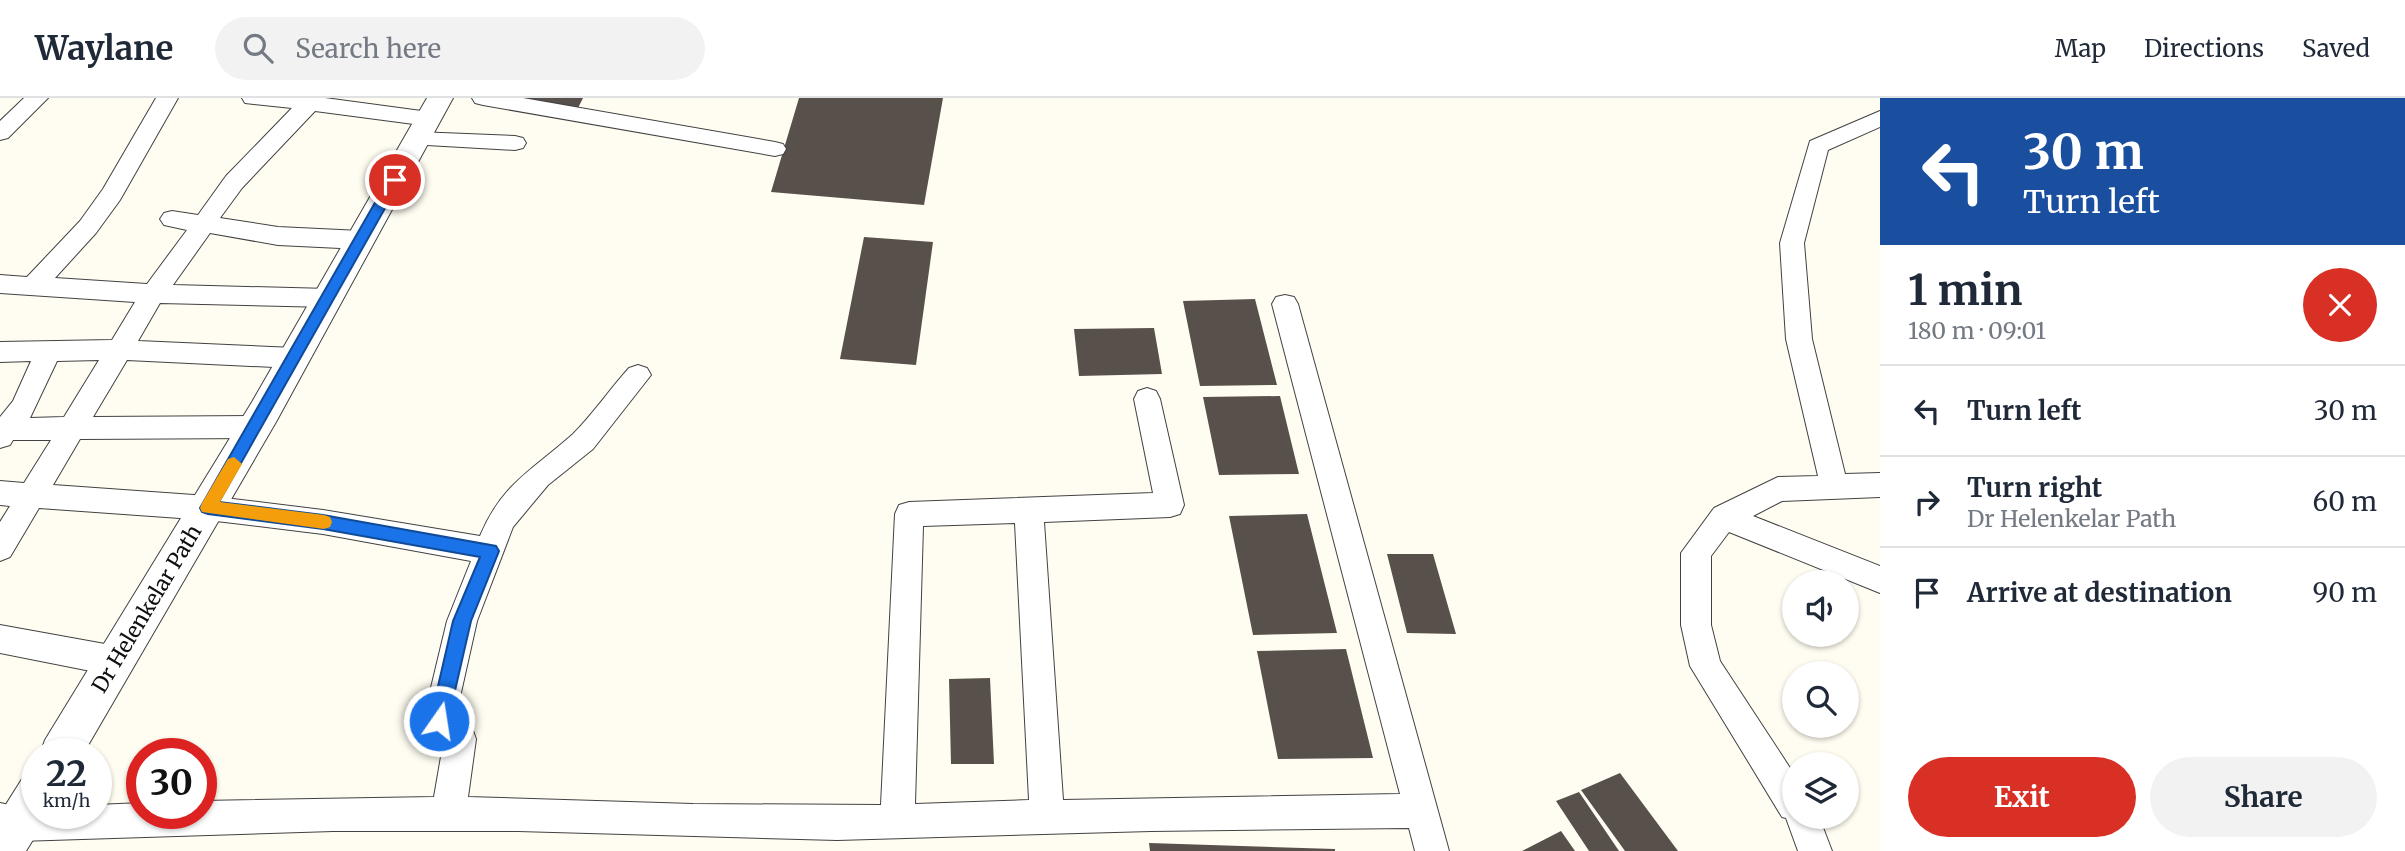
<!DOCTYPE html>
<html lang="en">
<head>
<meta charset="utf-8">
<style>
	body { margin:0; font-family:Merriweather,serif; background:#f2f2f3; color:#1f2937; height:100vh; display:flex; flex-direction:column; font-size:26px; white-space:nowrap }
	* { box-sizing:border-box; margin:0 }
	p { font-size:23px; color:#747a83 }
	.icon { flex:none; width:38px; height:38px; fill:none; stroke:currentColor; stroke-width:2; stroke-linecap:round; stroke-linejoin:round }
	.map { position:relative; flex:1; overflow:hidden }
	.drawer { display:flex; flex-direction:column; background:#fff; width:525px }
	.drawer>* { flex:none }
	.guide { background:#1a4fa0; color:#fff; overflow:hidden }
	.controls { position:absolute; left:1782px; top:472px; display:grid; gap:14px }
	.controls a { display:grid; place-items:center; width:77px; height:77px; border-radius:50%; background:#fff; box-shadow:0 2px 5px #0004; font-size:35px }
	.speed { position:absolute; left:21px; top:640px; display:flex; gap:14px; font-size:35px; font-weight:700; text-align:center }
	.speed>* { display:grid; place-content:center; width:91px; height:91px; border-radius:50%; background:#fff; box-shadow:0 2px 5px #0004; line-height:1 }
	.speed small { font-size:18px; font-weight:400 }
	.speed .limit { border:10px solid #d22; background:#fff; color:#111 }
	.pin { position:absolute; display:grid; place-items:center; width:60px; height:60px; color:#fff; margin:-30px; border:4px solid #fff; border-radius:50%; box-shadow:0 2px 7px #0007 }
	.me { position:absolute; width:77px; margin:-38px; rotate:13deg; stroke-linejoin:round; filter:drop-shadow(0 0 5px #0008) }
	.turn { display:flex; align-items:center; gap:24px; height:147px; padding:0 28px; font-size:32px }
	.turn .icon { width:91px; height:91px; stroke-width:2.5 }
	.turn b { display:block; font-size:49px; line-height:60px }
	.round { display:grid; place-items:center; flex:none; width:74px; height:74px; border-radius:37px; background:#f2f2f3 }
	.head { display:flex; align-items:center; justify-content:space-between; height:119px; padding:0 28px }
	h1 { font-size:42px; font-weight:700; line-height:52px }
	.action { display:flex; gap:14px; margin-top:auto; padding:14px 28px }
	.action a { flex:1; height:80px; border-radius:42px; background:#d93025; color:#fff; font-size:28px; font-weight:700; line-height:80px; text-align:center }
	.action a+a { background:#f2f2f3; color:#1f2937 }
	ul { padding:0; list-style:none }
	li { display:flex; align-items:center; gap:21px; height:91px; padding:0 28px; border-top:2px solid #e0e1e3 }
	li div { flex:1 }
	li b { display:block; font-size:26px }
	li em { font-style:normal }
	header { display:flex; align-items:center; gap:42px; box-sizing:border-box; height:98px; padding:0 35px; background:#fff; border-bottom:2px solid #e0e1e3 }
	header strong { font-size:33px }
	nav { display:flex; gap:38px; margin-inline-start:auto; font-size:24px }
	.search { width:490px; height:63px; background:#f2f2f3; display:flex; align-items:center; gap:18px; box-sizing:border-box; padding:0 24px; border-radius:38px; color:#747a83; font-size:26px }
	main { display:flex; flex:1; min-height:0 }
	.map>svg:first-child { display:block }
</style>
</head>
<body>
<header>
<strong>Waylane</strong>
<div class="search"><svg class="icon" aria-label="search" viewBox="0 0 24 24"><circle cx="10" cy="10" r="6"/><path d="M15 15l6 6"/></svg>Search here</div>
<nav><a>Map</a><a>Directions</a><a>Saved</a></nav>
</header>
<main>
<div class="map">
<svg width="1880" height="753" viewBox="0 0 1880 753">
	<rect width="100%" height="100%" fill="#fffcf1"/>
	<!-- building -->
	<path fill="#58504b" d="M524 0H583L578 10 521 5Z
		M799 0H943L924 107 771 94Z
		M864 139 933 144 916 267 840 261Z
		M1255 201 1277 287 1200 288 1183 203Z
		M1154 230 1162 276 1079 278 1074 231Z
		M1280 298 1299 376 1219 377 1203 299Z
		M1307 416 1337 535 1253 537 1229 418Z
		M1387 456H1433L1456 536 1407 535Z
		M1346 551 1373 660 1278 661 1257 553Z
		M990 580 994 666H951L949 581Z
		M1620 675 1678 753H1625L1581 692Z
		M1579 694 1619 753H1589L1556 703Z
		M1561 733 1575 753H1522Z
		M1149 745 1335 751V753H1150Z"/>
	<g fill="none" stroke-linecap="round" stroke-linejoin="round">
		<!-- minor casing -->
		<g stroke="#424242" stroke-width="2">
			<path id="minor" d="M24 0H48L8 40 0 42V23Z
				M156 0H178L120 102 96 135 55 180 147 186 187 132 164 127 160 121 164 115 172 113 198 117 226 78 292 10 245 5 242 0H325L429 14 437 16 440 21 437 26 429 28 315 13 242 90 220 120 278 129 361 133 369 136 373 142 369 148 361 151 278 147 210 135 173 187 329 191 338 193 341 200 338 207 329 209 160 205 138 243 295 250 304 253 308 260 304 267 295 270 127 262 93 319 256 318 266 321 270 329 266 337 256 340 80 341 53 387 208 398 323 412 480 438C502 385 533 372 573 336 593 316 610 291 629 270L638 267 647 270 651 277 593 351 548 387 513 429 477 523 456 617 472 630 476 641 468 699 693 706 881 707 895 416 899 407 909 404 1153 395 1134 301 1138 293 1147 290 1156 293 1160 301 1184 407 1180 416 1170 419 1044 424 1063 702 1400 696 1272 206 1276 199 1285 197 1294 199 1298 206 1449 753H1415L1409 730 1151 733 837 742 518 733H333L19 743 0 739V705L19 709 37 708V716H96V707L142 705V716H201V703L434 699 443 647 428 634 423 623 447 523 471 463 323 436 208 422 39 410 10 459 0 463V424L10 408 0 407V383L24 385 51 342H13L10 347 0 350V319L13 303 31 263 0 264V244L112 242 135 204 0 195V177L27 179 80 123 103 91ZM99 262 64 319 30 320 57 263ZM1015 425 1029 702 915 706 923 428Z
				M472 0H523L775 44 783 46 786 51 783 56 775 58 483 7 475 5Z
				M1880 13V29L1828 52 1804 145 1812 241 1845 376 1880 375V399L1782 403 1753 418 1880 468V495L1729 434 1711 458V527L1720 563 1794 676V719H1819L1832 753H1798L1786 720 1782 719 1690 568 1681 527V455L1714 410 1778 379 1818 378 1786 241 1780 145 1810 43Z
				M417 34 515 38 523 40 526 45 523 50 515 52 409 46 406 41 409 36Z
				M0 527 116 548 127 553 132 563 127 573 116 578 0 555Z"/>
		</g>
		<!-- tertiary casing -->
		<g stroke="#424242" stroke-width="2">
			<path id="tertiary" d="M427 0H453L276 324 83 656H40L45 642 252 304Z
				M37 675V716H49L26 753H0V716L22 681Z"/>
		</g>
		<!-- minor -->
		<use href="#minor" fill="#fff" fill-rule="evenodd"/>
		<!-- tertiary -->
		<use href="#tertiary" fill="#fff" fill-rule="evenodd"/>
	</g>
	<!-- route -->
	<path fill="#1a73e8" stroke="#114b97" stroke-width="2" d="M395 77 401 82 219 404 323 417 496 448 499 453 471 523 448 623 446 630 439 632 433 630 430 623 453 523 480 459 323 431 208 416 202 414 200 410 388 82Z"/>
	<!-- slow -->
	<path fill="#f59e0b" d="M234 359 242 366 220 404 324 417 330 419 332 424 330 429 324 431 202 414 200 410 202 405 228 361Z"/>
	<g text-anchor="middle" stroke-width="7" stroke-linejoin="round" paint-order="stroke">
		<!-- street labels -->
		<g font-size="21" fill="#0f0f0f" stroke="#fff">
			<text transform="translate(147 511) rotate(-59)" y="7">Dr Helenkelar Path</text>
		</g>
	</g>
</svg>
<div class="controls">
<a><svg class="icon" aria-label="sound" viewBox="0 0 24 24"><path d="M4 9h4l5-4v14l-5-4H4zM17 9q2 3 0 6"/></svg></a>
<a><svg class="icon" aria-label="search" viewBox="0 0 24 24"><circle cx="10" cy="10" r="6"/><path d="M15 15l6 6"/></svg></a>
<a><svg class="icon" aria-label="layers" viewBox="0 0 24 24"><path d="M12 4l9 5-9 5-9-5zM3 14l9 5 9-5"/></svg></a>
</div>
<div class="speed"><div>22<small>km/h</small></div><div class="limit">30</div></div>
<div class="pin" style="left:395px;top:82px;background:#d93025"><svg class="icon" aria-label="arrive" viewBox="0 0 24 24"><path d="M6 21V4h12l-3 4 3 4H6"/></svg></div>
<svg class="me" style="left:439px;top:623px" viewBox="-20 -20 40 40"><circle r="17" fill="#1a73e8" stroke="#fff" stroke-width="3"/><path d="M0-11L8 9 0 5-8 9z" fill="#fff"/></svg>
</div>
<section class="drawer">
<div class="guide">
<div class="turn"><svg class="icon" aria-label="left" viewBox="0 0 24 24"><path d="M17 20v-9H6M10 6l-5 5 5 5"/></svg><div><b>30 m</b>Turn left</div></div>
</div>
<div class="head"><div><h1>1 min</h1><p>180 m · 09:01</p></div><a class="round" style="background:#d93025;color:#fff"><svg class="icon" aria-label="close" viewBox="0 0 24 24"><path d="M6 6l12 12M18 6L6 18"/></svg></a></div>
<ul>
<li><svg class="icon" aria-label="left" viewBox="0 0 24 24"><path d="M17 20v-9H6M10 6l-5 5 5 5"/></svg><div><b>Turn left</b></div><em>30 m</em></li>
<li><svg class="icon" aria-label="right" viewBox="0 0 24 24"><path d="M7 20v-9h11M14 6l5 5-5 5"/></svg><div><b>Turn right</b><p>Dr Helenkelar Path</p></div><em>60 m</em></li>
<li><svg class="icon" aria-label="arrive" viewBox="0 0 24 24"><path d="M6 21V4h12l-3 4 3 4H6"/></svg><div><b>Arrive at destination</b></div><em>90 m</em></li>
</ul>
<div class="action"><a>Exit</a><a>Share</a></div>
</section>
</main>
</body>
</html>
